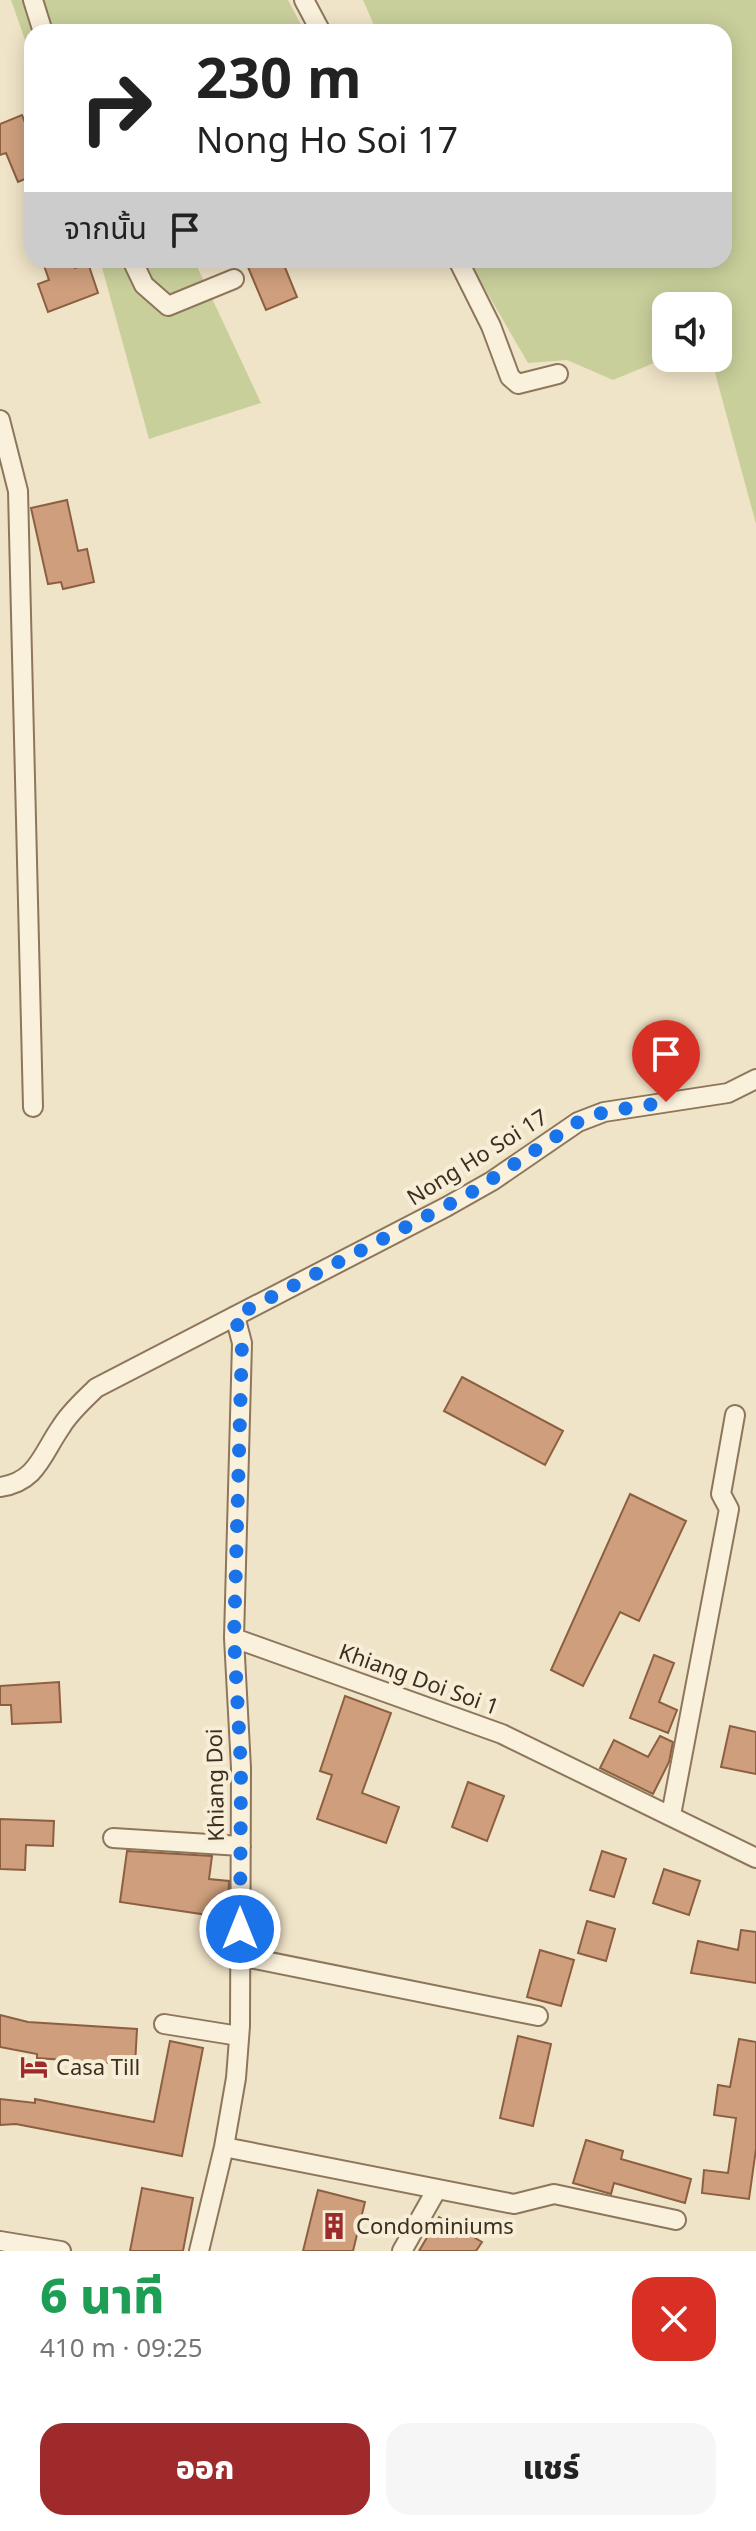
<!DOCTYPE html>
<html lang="th">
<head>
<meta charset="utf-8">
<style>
	body { margin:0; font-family:Georgia,"Noto Sans Thai",serif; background:#f6f6f6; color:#222; height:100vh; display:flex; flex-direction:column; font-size:30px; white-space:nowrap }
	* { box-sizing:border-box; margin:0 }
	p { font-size:26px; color:#767676 }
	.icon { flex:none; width:44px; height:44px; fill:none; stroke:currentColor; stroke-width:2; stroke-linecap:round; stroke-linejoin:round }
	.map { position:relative; height:2251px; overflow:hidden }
	.side { display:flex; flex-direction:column; background:#fff; flex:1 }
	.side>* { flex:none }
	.banner { position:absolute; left:24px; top:24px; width:708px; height:244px; border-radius:24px; box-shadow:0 4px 20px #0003; background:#fff; color:#222; overflow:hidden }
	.tools { position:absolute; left:652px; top:292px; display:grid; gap:16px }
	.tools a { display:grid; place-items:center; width:80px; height:80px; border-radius:16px; background:#fff; box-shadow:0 4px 20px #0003; font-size:40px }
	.pin { position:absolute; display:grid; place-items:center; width:68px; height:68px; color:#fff; margin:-82px -34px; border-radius:50% 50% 50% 0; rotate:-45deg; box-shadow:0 0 8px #0007 }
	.pin .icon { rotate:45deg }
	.me { position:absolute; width:88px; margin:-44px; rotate:0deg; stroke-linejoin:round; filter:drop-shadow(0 0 6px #0008) }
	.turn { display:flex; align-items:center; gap:28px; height:168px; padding:0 40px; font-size:36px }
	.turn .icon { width:104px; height:104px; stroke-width:2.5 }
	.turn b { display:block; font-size:56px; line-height:68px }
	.then { display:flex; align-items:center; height:76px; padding:0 40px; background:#0003; gap:16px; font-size:30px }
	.round { display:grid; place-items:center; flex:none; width:84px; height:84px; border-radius:24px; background:#f6f6f6 }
	.summary { display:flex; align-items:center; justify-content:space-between; height:136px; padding:0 40px }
	h1 { font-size:48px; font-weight:800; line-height:60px; color:#1e9e55 }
	.primary-button { display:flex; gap:16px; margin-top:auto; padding:16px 40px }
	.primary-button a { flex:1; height:92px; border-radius:24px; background:#9e2a2b; color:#fff; font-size:32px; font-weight:800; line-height:92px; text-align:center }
	.primary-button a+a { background:#f6f6f6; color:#222 }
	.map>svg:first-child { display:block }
</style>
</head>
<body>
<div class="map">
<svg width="756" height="2251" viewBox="0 0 756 2251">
	<rect width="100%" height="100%" fill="#f0e4c8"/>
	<!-- green -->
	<path fill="#c9cf9b" d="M11 0H288L305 32H32V60Z
		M363 0H756V524L711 358H718V306H666V358L613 380 567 360 528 363 468 260H724V32H377Z
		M100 260H194L261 403 149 439Z"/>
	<!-- building -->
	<path fill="#cf9f7d" stroke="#8d5f41" stroke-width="2" d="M22 115 32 141V176L18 182 6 153 0 155V124Z
		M42 260H72L75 268 88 263 98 293 48 312 38 284 49 280Z
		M245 260H282L297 297 266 310Z
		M67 500 78 551 87 549 94 582 63 589 61 582 48 584 31 508Z
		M462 1377 563 1431 545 1465 444 1411Z
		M630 1494 686 1521 639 1621 620 1612 583 1686 551 1670Z
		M654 1655 674 1663 659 1702 677 1710 668 1733 630 1718Z
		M59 1682 61 1722 12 1724 11 1705H0V1686Z
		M345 1696 391 1713 362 1793 399 1807 386 1843 317 1819 332 1775 320 1771Z
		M730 1726 756 1732V1774L721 1767Z
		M660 1736 673 1742 669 1762 653 1794 600 1768 614 1740 648 1757Z
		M468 1782 504 1796 487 1841 452 1827Z
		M0 1819 54 1821 53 1846 26 1845 25 1870 0 1869Z
		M127 1851 212 1856 209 1879 229 1881 228 1918 120 1902Z
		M602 1851 626 1859 614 1897 590 1890Z
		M664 1869 700 1881 689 1915 653 1903Z
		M587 1921 615 1929 606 1961 578 1953Z
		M741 1930 756 1932V1983L691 1973 698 1941 738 1950Z
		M540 1950 574 1960 561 2006 527 1997Z
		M0 2015 28 2022 137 2029 135 2065 37 2058V2054L0 2047Z
		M518 2036 551 2044 533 2126 500 2118Z
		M739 2039 756 2042V2149L749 2199 702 2193 704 2170 728 2173 736 2118 714 2115 718 2085 730 2087Z
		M170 2041 203 2048 182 2156 16 2124 0 2125V2099L35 2103V2099L154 2122Z
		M586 2140 623 2151 621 2159 691 2179 685 2203 614 2183 611 2194 573 2183Z
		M142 2188 193 2198 183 2251H130Z
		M318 2190 365 2202 353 2251H303Z
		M439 2217 482 2242 476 2251H419Z"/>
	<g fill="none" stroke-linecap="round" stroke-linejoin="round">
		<!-- minor casing -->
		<g stroke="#8d765c" stroke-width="22">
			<path id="minor" d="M33 0 43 32
				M304 0 321 32
				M132 260 144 285 168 306 234 279
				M458 260 491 326 510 377 518 384 558 374
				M0 420 18 491 33 1107
				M0 1487C37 1482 42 1454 61 1427 70 1412 84 1400 96 1388L446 1207 492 1181 578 1122 604 1112 728 1093 756 1079
				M234 1638 502 1734 756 1858
				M671 1815 729 1509 721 1494 735 1415
				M113 1838 241 1846
				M240 1956 538 2016
				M164 2024 239 2036
				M224 2147 514 2204 554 2194 676 2220
				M0 2241 61 2251
				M199 2251 224 2147 236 2078 240 2026 241 1768 234 1638 242 1343 235 1316
				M402 2251 437 2189"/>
		</g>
		<!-- minor -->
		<use href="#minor" stroke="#faf1dc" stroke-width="18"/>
	</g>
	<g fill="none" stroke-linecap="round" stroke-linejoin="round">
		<!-- route -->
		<path stroke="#1a73e8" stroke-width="14" stroke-dasharray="0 25.2" d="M240 1929 241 1768 234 1638 242 1343 235 1316 469 1194 578 1122 604 1112 666 1102"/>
	</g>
	<!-- icons -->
	<defs>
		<g id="hotel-bare" transform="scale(2.16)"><path d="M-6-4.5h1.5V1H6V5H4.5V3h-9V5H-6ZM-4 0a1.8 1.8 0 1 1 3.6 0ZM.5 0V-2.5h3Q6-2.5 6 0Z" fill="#9e2a2b" stroke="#f7eed8" stroke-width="2.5" paint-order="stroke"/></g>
		<g id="building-bare" transform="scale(2.16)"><path d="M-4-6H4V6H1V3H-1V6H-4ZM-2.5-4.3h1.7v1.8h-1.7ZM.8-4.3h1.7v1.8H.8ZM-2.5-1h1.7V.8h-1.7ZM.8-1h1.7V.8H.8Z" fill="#9e2a2b" stroke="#f7eed8" stroke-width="2.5" paint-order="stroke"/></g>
	</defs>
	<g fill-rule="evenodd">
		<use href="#hotel-bare" x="34" y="2067"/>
		<use href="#building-bare" x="334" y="2226"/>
	</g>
	<g text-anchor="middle" stroke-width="8" stroke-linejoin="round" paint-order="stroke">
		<!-- street labels -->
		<g font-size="22" fill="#3d2e20" stroke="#f7eed8">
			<text transform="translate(477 1157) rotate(-32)" y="8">Nong Ho Soi 17</text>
			<text transform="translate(419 1679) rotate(20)" y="8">Khiang Doi Soi 1</text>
			<text transform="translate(215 1785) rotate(-91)" y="8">Khiang Doi</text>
		</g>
		<!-- poi labels -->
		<g font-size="22" fill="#3d2e20" stroke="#f7eed8" text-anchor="start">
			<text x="56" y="2075">Casa Till</text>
			<text x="356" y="2234">Condominiums</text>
		</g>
	</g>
</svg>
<div class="tools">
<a><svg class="icon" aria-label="sound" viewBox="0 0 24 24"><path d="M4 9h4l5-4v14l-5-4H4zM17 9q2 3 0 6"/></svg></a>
</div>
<div class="pin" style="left:666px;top:1102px;background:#d93025"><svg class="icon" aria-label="arrive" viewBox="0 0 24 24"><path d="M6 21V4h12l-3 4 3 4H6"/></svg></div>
<svg class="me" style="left:240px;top:1929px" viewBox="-20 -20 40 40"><circle r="17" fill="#1a73e8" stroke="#fff" stroke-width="3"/><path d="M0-11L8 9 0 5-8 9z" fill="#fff"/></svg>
<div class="banner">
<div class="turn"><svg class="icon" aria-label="right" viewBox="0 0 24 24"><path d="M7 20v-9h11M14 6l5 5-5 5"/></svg><div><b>230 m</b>Nong Ho Soi 17</div></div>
<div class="then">จากนั้น<svg class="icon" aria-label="arrive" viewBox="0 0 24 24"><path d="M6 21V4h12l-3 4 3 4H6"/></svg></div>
</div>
</div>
<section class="side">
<div class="summary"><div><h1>6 นาที</h1><p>410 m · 09:25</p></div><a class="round" style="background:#d93025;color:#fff"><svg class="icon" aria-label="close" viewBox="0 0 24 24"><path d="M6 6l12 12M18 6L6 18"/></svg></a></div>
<div class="primary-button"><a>ออก</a><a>แชร์</a></div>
</section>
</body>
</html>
